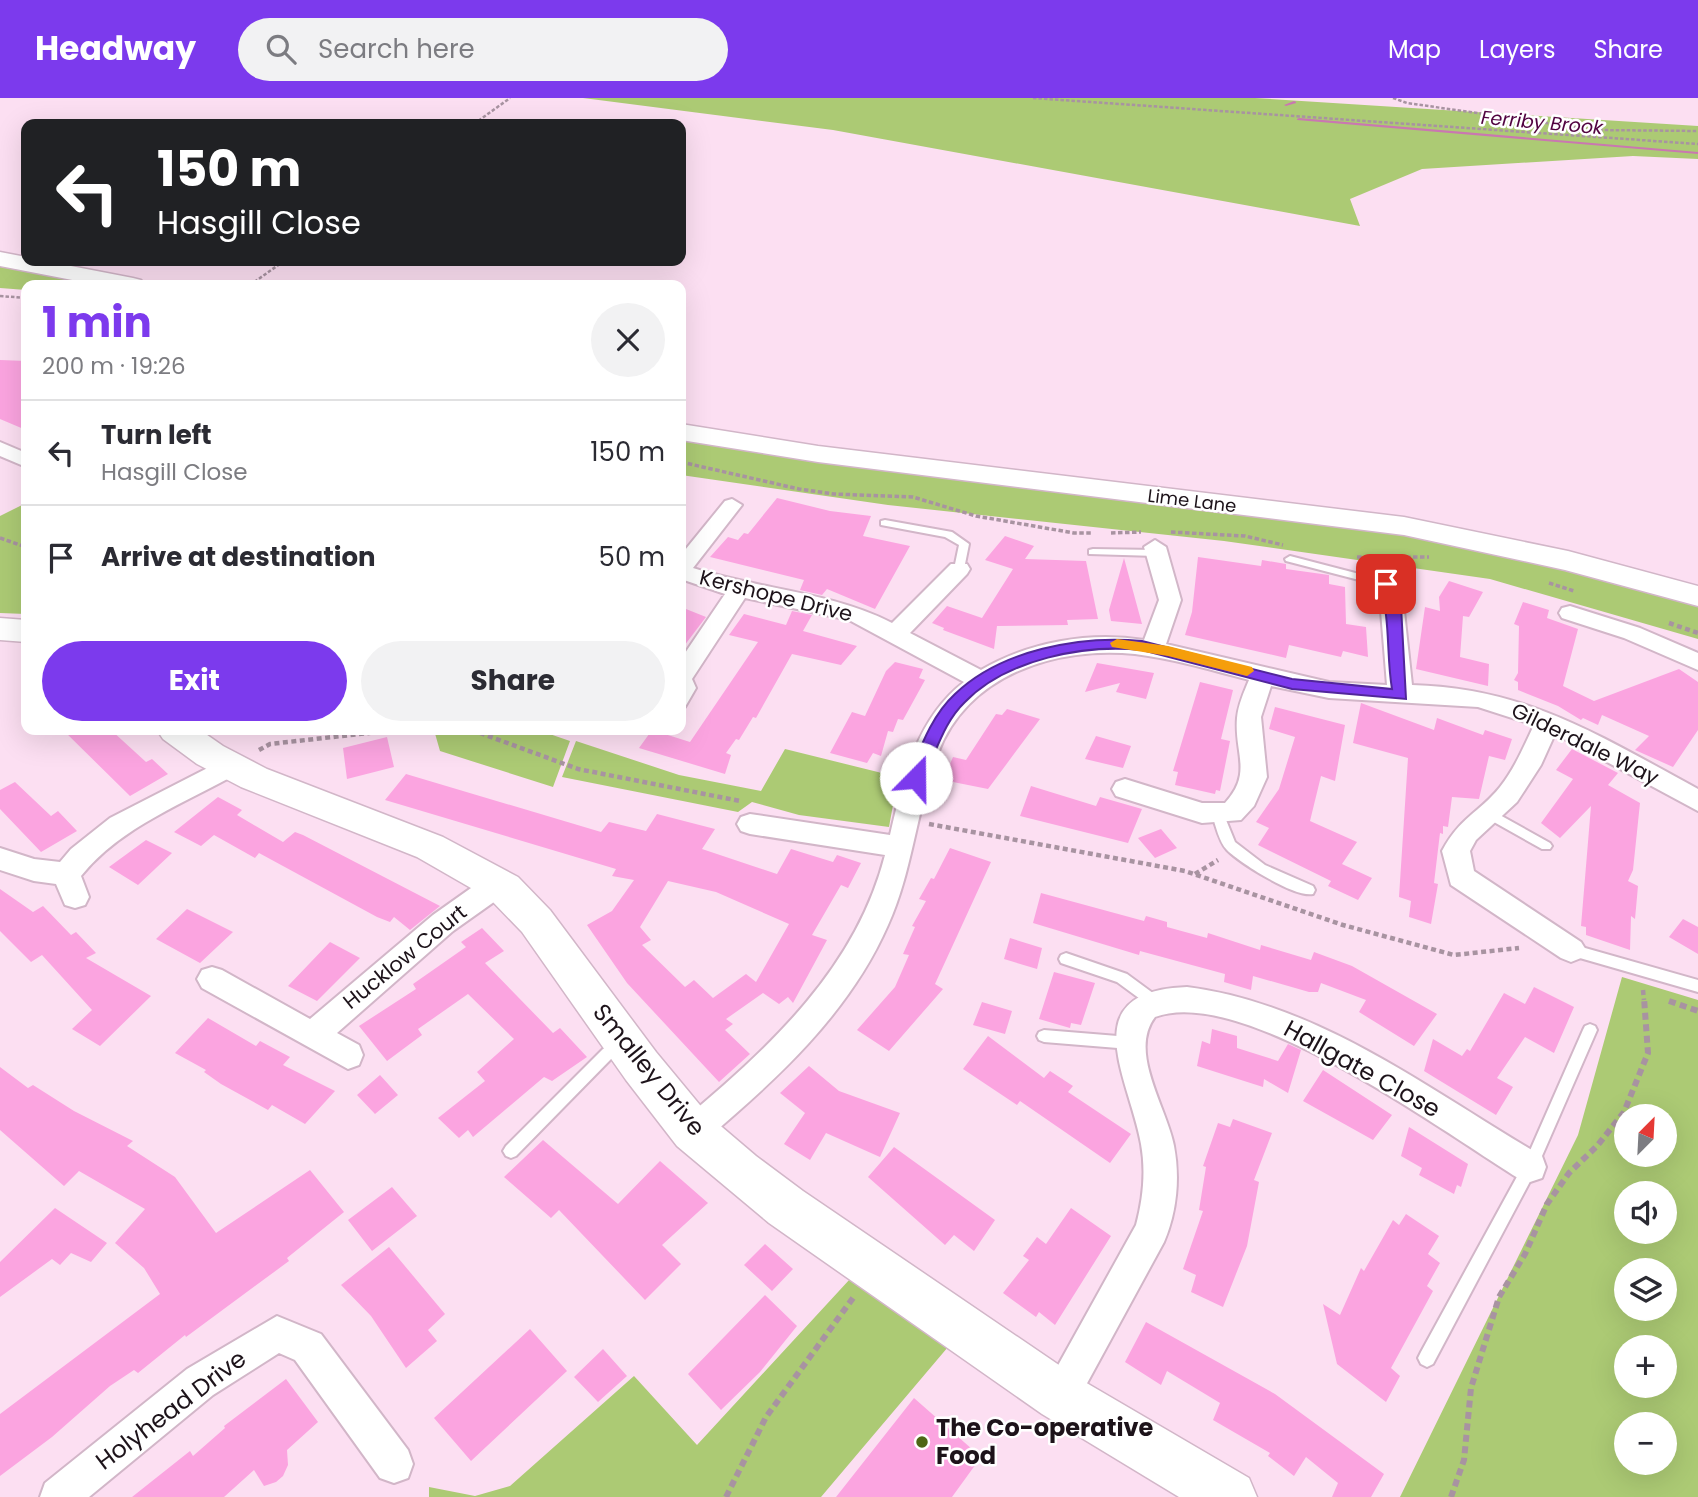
<!DOCTYPE html>
<html lang="en">
<head>
<meta charset="utf-8">
<style>
	body { margin:0; font-family:Poppins,sans-serif; background:#f2f2f3; color:#2b2b33; height:100vh; display:flex; flex-direction:column; font-size:26px; white-space:nowrap }
	* { box-sizing:border-box; margin:0 }
	p { font-size:23px; color:#7c7c81 }
	.icon { flex:none; width:38px; height:38px; fill:none; stroke:currentColor; stroke-width:2; stroke-linecap:round; stroke-linejoin:round }
	.map { position:relative; flex:1; overflow:hidden }
	.side { position:absolute; left:21px; top:182px; width:665px; height:455px; display:flex; flex-direction:column; background:#fff; border-radius:14px; box-shadow:0 7px 28px #0002 }
	.side>* { flex:none }
	.guide { position:absolute; left:21px; top:21px; width:665px; height:147px; border-radius:14px; box-shadow:0 7px 28px #0002; background:#202124; color:#fff; overflow:hidden }
	.needle { width:46px; rotate:24deg }
	.tools { position:absolute; left:1614px; top:1006px; display:grid; gap:14px }
	.tools a { display:grid; place-items:center; width:63px; height:63px; border-radius:50%; background:#fff; box-shadow:0 7px 28px #0002; font-size:35px }
	.pin { position:absolute; display:grid; place-items:center; width:60px; height:60px; color:#fff; margin:-30px; border-radius:14px; box-shadow:0 4px 10px #0006 }
	.me { position:absolute; width:77px; margin:-38px; rotate:22deg; stroke-linejoin:round; filter:drop-shadow(0 0 5px #0008) }
	.turn { display:flex; align-items:center; gap:24px; height:147px; padding:0 21px; font-size:32px }
	.turn .icon { width:91px; height:91px; stroke-width:2.5 }
	.turn b { display:block; font-size:49px; line-height:60px }
	.round { display:grid; place-items:center; flex:none; width:74px; height:74px; border-radius:37px; background:#f2f2f3 }
	.overview { display:flex; align-items:center; justify-content:space-between; height:119px; padding:0 21px }
	h1 { font-size:42px; font-weight:700; line-height:52px; color:#7c3aed }
	.button { display:flex; gap:14px; margin-top:auto; padding:14px 21px }
	.button a { flex:1; height:80px; border-radius:42px; background:#7c3aed; color:#fff; font-size:28px; font-weight:700; line-height:80px; text-align:center }
	.button a+a { background:#f2f2f3; color:#2b2b33 }
	ul { padding:0; list-style:none }
	li { display:flex; align-items:center; gap:21px; height:105px; padding:0 21px; border-top:2px solid #e1e1e2 }
	li div { flex:1 }
	li b { display:block; font-size:26px }
	li em { font-style:normal }
	header { display:flex; align-items:center; gap:42px; box-sizing:border-box; height:98px; padding:0 35px; background:#7c3aed; color:#fff }
	header strong { font-size:33px }
	nav { display:flex; gap:38px; margin-inline-start:auto; font-size:24px }
	.search { width:490px; height:63px; background:#f2f2f3; display:flex; align-items:center; gap:18px; box-sizing:border-box; padding:0 24px; border-radius:38px; color:#7c7c81; font-size:26px }
	.map>svg:first-child { display:block }
</style>
</head>
<body>
<header>
<strong>Headway</strong>
<div class="search"><svg class="icon" aria-label="search" viewBox="0 0 24 24"><circle cx="10" cy="10" r="6"/><path d="M15 15l6 6"/></svg>Search here</div>
<nav><a>Map</a><a>Layers</a><a>Share</a></nav>
</header>
<div class="map">
<svg width="1698" height="1399" viewBox="0 0 1698 1399">
	<rect width="100%" height="100%" fill="#fcdff2"/>
	<!-- green -->
	<path fill="#acca74" fill-rule="evenodd" d="M583 0H1255L1698 28V61L1633 58 1422 71 1350 101 1360 128 833 32Z
		M0 165 14 169 111 187H26V192L0 190Z
		M681 341 755 353 1449 443 1698 507V541L1490 481 1224 443 888 407 681 377Z
		M26 405V516L0 515V418Z
		M434 632H538L570 643 553 689 440 653Z
		M576 643 679 677 761 693 785 651 898 679 889 729 799 717 752 704 738 714 562 679Z
		M1622 879 1698 902V1399H1400L1578 1037ZM1664 1018V1057H1626V1018ZM1626 1096H1664V1134H1626ZM1626 1172H1664V1211H1626ZM1626 1250H1664V1288H1626ZM1626 1326H1664V1365H1626Z
		M850 1181 948 1249 821 1399H429V1389L475 1398 510 1388 634 1278 697 1347Z"/>
	<g fill="none" stroke-linecap="round" stroke-linejoin="round">
		<!-- stream -->
		<path fill="#ca77b1" fill-rule="evenodd" d="M1294 3 1296 4V5L1286 8 1284 7Z
			M1299 20 1698 54V56L1297 22V21Z"/>
	</g>
	<!-- building -->
	<path fill="#fba4e0" fill-rule="evenodd" d="M0 262 26 263V332L0 321Z
		M777 400 830 413 871 418 863 438 910 448 875 511 827 491 822 497 800 492 804 482 710 459 728 439 738 442 744 435 748 436Z
		M1005 438 1034 448 1025 461 1086 463 1098 521 1067 522 1068 527 997 528 994 551 943 532 944 530 932 525 947 508 982 520 1013 471 985 462Z
		M1198 459 1261 468 1262 462 1286 466V471L1329 477V486L1345 489 1346 526 1366 529 1368 559 1343 553 1341 559 1289 547 1286 560 1185 537 1192 514Z
		M1124 460 1142 526 1111 523 1109 512Z
		M1449 483 1483 494 1469 519 1463 518 1460 559 1489 566 1488 588 1416 571 1425 509 1440 513 1439 499Z
		M1523 504 1549 512 1547 520 1578 531 1563 588 1594 603 1679 571 1698 584V632L1673 669 1635 652 1649 638 1602 617 1598 627 1583 620 1581 622 1558 608 1518 592V584L1514 582 1518 575 1519 528 1514 526Z
		M681 509 706 519 681 552Z
		M792 513 812 517 803 533 857 548 841 567 792 556 756 620 753 619 739 642 736 641 726 655 731 657 725 676 639 650 652 632 690 644 758 544 729 537 744 516 786 527Z
		M895 564 923 571 919 580 925 582 903 622 898 621 893 634 888 633 881 658 873 655 867 665 830 655 852 614 865 618 886 573Z
		M1097 565 1154 575 1146 601 1116 594 1120 585 1085 594Z
		M1200 584 1233 592 1221 641 1230 643 1220 693 1216 692 1215 696 1175 687 1178 674 1173 673Z
		M1361 605 1434 632 1437 620 1483 637 1485 632 1512 641 1505 662 1489 658 1479 701 1452 699 1448 729 1443 728V736L1440 735 1434 785 1438 786 1431 826 1409 819 1411 803 1399 799 1408 660 1353 645Z
		M1275 609 1345 627 1335 683 1321 678 1310 723 1357 744 1342 766 1372 780 1358 802 1328 788 1334 778 1331 783 1258 747 1269 730 1256 724 1279 691 1295 639 1269 631Z
		M1007 611 1040 621 988 691 943 682 953 659 966 662 996 616 1002 617Z
		M63 632H111L146 664 152 661 168 676 130 698Z
		M1096 638 1131 648 1123 670 1085 661Z
		M387 639 394 669 347 681 343 650Z
		M1572 651 1618 675 1608 687 1640 705 1633 772 1628 783 1638 788 1635 821 1631 818 1630 852 1586 837V829L1581 828 1591 708 1560 740 1541 725 1573 681 1556 672Z
		M406 676 601 734 609 724 646 733 657 716 715 731 702 751 777 776 791 751 833 764 837 757 861 765 848 790 841 787 812 837 827 842 793 905 788 899 779 906 763 895 726 921 733 926 725 932 750 956 719 984 627 885 587 827 612 813 634 782 612 778 616 771 385 702ZM668 783 716 794 789 826 756 884 746 876 713 900 694 882 685 889 642 847 651 842 640 829Z
		M15 684 51 718 58 713 77 733 41 754 0 711V692Z
		M1031 688 1096 708 1100 699 1142 711 1128 745 1020 718Z
		M218 699 242 712 237 717 283 744 295 734 303 737 440 808 410 832 394 819 390 824 377 819 259 755 255 760 214 737 201 748 174 734Z
		M1161 731 1177 750 1155 760 1138 740Z
		M146 742 172 755 138 787 109 769Z
		M950 750 991 764 935 886 943 891 889 953 857 932 895 889 909 857 903 856 915 829 912 828 926 803 919 801 931 780 934 781Z
		M0 791 33 814 43 808 71 837 76 834 96 855 86 860 151 898 100 948 72 931 92 912 42 857 31 864 0 833Z
		M1041 795 1144 823 1146 818 1167 824V829L1207 840 1208 835 1260 852 1261 847 1311 862 1314 854 1352 868 1437 916 1414 948 1359 914 1366 902 1321 885 1318 894H1309L1253 878 1251 892 1224 884 1225 876 1140 853 1139 857 1033 825Z
		M187 811 233 834 200 865 156 841Z
		M1683 821 1698 829V856L1669 839Z
		M482 830 504 853 485 865 553 935 560 930 587 959 552 983 544 979 473 1039 468 1032 459 1040 438 1020 485 983 477 974 514 941 468 896 418 931 422 937 387 963 359 928 416 891 413 886 466 849 461 844Z
		M1010 840 1042 850 1037 871 1004 861Z
		M330 844 360 860 317 903 288 888Z
		M1054 874 1095 885 1081 927 1071 925 1070 930 1039 921Z
		M1534 889 1574 909 1554 955 1525 939 1497 980 1513 989 1496 1017 1424 973 1433 941 1462 958 1467 951 1470 953 1504 895 1525 906Z
		M982 904 1012 913 1005 936 973 927Z
		M208 920 256 948 260 943 290 959 283 967 335 993 305 1026 272 1007 268 1012 221 986 204 974 206 972 175 955Z
		M1212 931 1237 938V950L1278 963 1288 946 1301 952 1288 995 1264 981 1263 989 1197 968 1202 943 1210 946Z
		M988 938 1044 980 1050 973 1073 988 1068 994 1131 1036 1110 1065 1020 1003 1017 1007 963 971Z
		M809 968 839 993 900 1015 880 1059 826 1035 810 1062 784 1046 805 1015 780 995Z
		M0 969 28 990 33 987 74 1013 133 1043 127 1048 175 1079 216 1135 310 1072 344 1114 287 1160 289 1163 186 1239 185 1237 138 1275 134 1272 110 1288 52 1339 0 1378V1316L160 1196 144 1170 115 1145 145 1111 79 1073 64 1088 0 1032Z
		M1323 972 1392 1017 1373 1042 1303 1003Z
		M380 977 398 997 375 1016 357 997Z
		M1233 1021 1272 1035 1254 1082 1259 1084 1247 1148 1223 1209 1191 1194 1196 1177 1183 1171 1203 1113 1199 1112 1206 1069 1203 1068 1218 1025 1230 1029Z
		M1409 1029 1468 1066 1461 1089 1457 1087 1454 1096 1419 1077 1422 1070 1401 1058Z
		M543 1042 618 1106 660 1063 708 1105 662 1147 681 1166 645 1202 559 1112 551 1120 504 1079Z
		M894 1049 995 1122 974 1153 954 1137 945 1147 868 1079Z
		M392 1089 417 1118 372 1153 348 1122Z
		M55 1110 107 1145 91 1164 71 1155 60 1167 52 1161 0 1199V1164Z
		M1071 1110 1111 1138 1055 1227 1039 1214 1036 1219 1003 1195 1029 1162 1023 1158 1037 1139 1046 1146Z
		M1406 1116 1439 1138 1428 1156 1440 1165 1427 1188 1433 1193 1391 1270 1400 1278 1386 1304 1337 1266 1323 1206 1340 1217 1361 1170 1364 1173 1393 1122 1399 1127Z
		M765 1146 793 1171 772 1193 744 1167Z
		M389 1149 445 1216 428 1232 437 1243 406 1270 371 1218 341 1187Z
		M765 1197 797 1228 760 1274 721 1312 688 1276Z
		M1146 1224 1275 1296 1384 1376 1371 1399H1332L1338 1385 1306 1359 1294 1378 1268 1358 1270 1355 1213 1322 1220 1305 1167 1273 1161 1287 1125 1264Z
		M530 1231 567 1273 471 1363 434 1320Z
		M603 1251 627 1278 598 1304 574 1279Z
		M286 1281 318 1324 287 1352 288 1367 283 1378 276 1384 264 1388 254 1372 224 1399H132L190 1353 193 1358 225 1330 224 1328Z
		M914 1300 981 1359 952 1399H836Z"/>
	<g fill="none" stroke-linecap="round" stroke-linejoin="round">
		<!-- lane casing -->
		<g stroke="#d2b6c8" stroke-width="4">
			<path id="lane" d="M885 422 952 434 969 446 964 471 959 474 954 471 959 447 945 439 881 427V423Z
				M1093 451 1156 452 1161 455 1156 458 1089 456V452Z
				M1290 458 1390 484 1391 486 1386 489 1286 463 1285 461Z
				M681 571 688 572 696 590 685 609 681 610V596L684 590 681 581Z
				M1489 711 1550 745 1552 748 1550 751H1542L1485 719 1483 716 1485 713Z
				M1218 712 1222 714 1224 717 1235 744 1265 767 1313 788 1315 792 1313 796C1295 800 1240 765 1227 752 1219 744 1216 728 1212 717L1214 714Z
				M1571 846 1698 882V894L1566 856 1564 852 1566 848Z
				M1066 855 1127 876 1161 901 1163 905 1161 909 1156 911 1151 909 1117 884 1061 865 1059 861 1061 857Z
				M1590 926 1595 928 1597 932 1535 1074 1433 1266 1427 1269 1421 1266 1418 1260 1421 1254 1525 1064 1583 932 1585 928Z
				M1044 932 1130 939 1135 941 1137 945 1135 949 1130 951 1044 944 1039 942 1037 938 1039 934Z
				M622 941 627 943 629 947 627 951 613 959 516 1058 511 1060 506 1058 503 1053 506 1048 603 951Z"/>
		</g>
		<!-- street casing -->
		<g stroke="#d2b6c8" stroke-width="4">
			<path id="street" d="M0 344 26 355V369L0 358Z
				M732 401 742 407 693 470C758 491 832 494 892 525L951 466H967L970 471 967 476 910 535 981 572C1029 544 1089 533 1144 542L1159 502 1144 449 1155 442 1166 449 1181 502 1166 546 1329 584 1387 587 1381 513 1375 486 1378 481H1394L1404 513 1412 587C1527 590 1600 638 1698 691V713L1555 636 1541 667 1517 704 1476 742 1470 753 1474 773 1581 844 1586 852 1581 860 1571 864 1561 860 1451 787 1442 753C1460 719 1479 715 1500 689 1515 670 1524 648 1534 627L1478 609 1329 600 1271 588 1261 619 1267 679 1254 708 1241 722 1202 725 1116 698 1112 691 1116 684 1125 681 1202 705H1225C1253 675 1234 655 1237 620 1238 607 1244 594 1249 582 1212 572 1174 561 1135 556 1057 548 968 576 938 655 916 712 913 772 888 827 849 916 776 982 704 1043L693 1048 682 1043 677 1033 682 1023C769 950 856 871 885 757L750 736 741 733 737 726 741 719 750 716 890 737C903 681 916 621 964 584L849 522 745 500 692 581 681 582V561L725 496 681 481V457L725 403Z
				M1570 508 1640 530 1698 555V572L1624 540 1562 520 1559 515 1562 510Z
				M231 658 240 660 244 667 240 674C186 705 121 728 81 778L89 799 85 807 75 810 65 807 56 786 34 783 0 772V750L34 761 60 764 71 751 110 720Z
				M498 775 508 778 512 786 508 794 453 833 337 935 359 947 363 957 359 967 348 971 202 890 197 881 202 872 212 869 222 872 310 921 433 817 488 778Z
				M1187 889C1320 906 1429 992 1542 1058L1546 1069 1542 1080 1530 1084 1518 1080C1442 1033 1242 886 1155 919 1128 954 1167 1010 1174 1048 1180 1079 1177 1114 1164 1144L1073 1311 1060 1317 1047 1311 1041 1298 1136 1127C1143 1101 1146 1073 1141 1046 1129 979 1072 893 1187 889Z
				M277 1218 321 1236 408 1352 413 1366 408 1380 394 1385 380 1380 295 1262 279 1255 213 1297 89 1399H40L45 1385 187 1271Z"/>
		</g>
		<!-- secondary casing -->
		<g stroke="#d2b6c8" stroke-width="3">
			<path id="secondary" d="M0 154 26 159V163H45L133 180 141 182 145 187H98L0 168Z
				M681 326 818 348 1404 419 1568 453 1698 488V508L1565 472 1404 437 818 364 681 342Z
				M0 520 26 522V544L0 542Z
				M157 632H200L223 648 267 671 443 739 518 779 550 812 656 954 709 1018 756 1058 803 1093 1078 1280 1249 1380 1257 1399H1179L1042 1316 769 1125 677 1048 626 982 522 834 490 801 417 759 241 689 197 666 163 641Z"/>
		</g>
		<!-- path-far3 -->
		<path stroke="#a893a1" stroke-width="2.5" stroke-dasharray="3.5 2" stroke-linecap="butt" d="M1033 0 1698 46
			M1393 0 1407 5 1596 32 1698 33
			M474 26 510 0
			M250 187 284 163
			M0 198 26 200"/>
		<!-- path-far2 -->
		<path stroke="#a893a1" stroke-width="3.5" stroke-dasharray="4.5 2.5" stroke-linecap="butt" d="M681 364 799 391 834 396 913 399 976 418 1074 435H1092
			M1171 434 1245 438 1283 447
			M1111 435 1141 434
			M0 440 26 449
			M1357 459H1429
			M1407 460 1411 480
			M1549 485 1574 493"/>
		<!-- path-far1 -->
		<path stroke="#a893a1" stroke-width="4.5" stroke-dasharray="5 3.5" stroke-linecap="butt" d="M1669 525 1698 535
			M472 632 578 671 740 703
			M259 652 270 646 396 632
			M929 726 1185 773 1343 827 1454 857 1519 850
			M1195 776 1218 762
			M1643 892 1644 902"/>
		<!-- path -->
		<path stroke="#a893a1" stroke-width="6" stroke-dasharray="7 4.5" stroke-linecap="butt" d="M1669 903 1698 913
			M726 1399 766 1319 853 1200
			M1451 1399 1464 1362 1471 1290 1499 1199 1525 1156 1547 1106 1569 1075 1597 1048 1624 1014 1648 955 1644 900"/>
		<!-- lane -->
		<use href="#lane" fill="#fff" fill-rule="evenodd"/>
		<!-- street -->
		<use href="#street" fill="#fff" fill-rule="evenodd"/>
		<!-- secondary -->
		<use href="#secondary" fill="#fff" fill-rule="evenodd"/>
	</g>
	<!-- route -->
	<path fill="#7c3aed" stroke="#51269a" stroke-width="2" d="M1386 482 1393 486 1401 508 1406 601 1292 591 1142 552C1085 546 1007 561 965 604 942 626 936 657 921 684L916 686 908 680C920 651 931 618 955 596 1001 552 1080 537 1142 543L1292 581 1392 591C1386 556 1391 520 1379 486Z"/>
	<!-- slow -->
	<path fill="#f59e0b" d="M1117 541 1168 548 1252 569 1254 573 1247 578 1168 558 1112 549 1110 545Z"/>
	<!-- markers -->
	<circle fill="#4e6615" stroke="#fff" stroke-width="2.5" cx="922" cy="1344" r="7"/>
	<g text-anchor="middle" stroke-width="5" stroke-linejoin="round" paint-order="stroke">
		<!-- far-street labels -->
		<g font-size="18" fill="#1d131a" stroke="#fff">
			<text transform="translate(1192 403) rotate(7)" y="6">Lime Lane</text>
		</g>
		<!-- far-water labels -->
		<g font-size="19" font-style="italic" fill="#510340" stroke="#fff">
			<text transform="translate(1542 24) rotate(5)" y="7">Ferriby Brook</text>
		</g>
		<!-- street labels -->
		<g font-size="21" fill="#1d131a" stroke="#fff">
			<text transform="translate(776 498) rotate(14)" y="7">Kershope Drive</text>
			<text transform="translate(1585 646) rotate(26)" y="7">Gilderdale Way</text>
			<text transform="translate(405 859) rotate(-39)" y="7">Hucklow Court</text>
		</g>
		<!-- near-street labels -->
		<g font-size="24" fill="#1d131a" stroke="#fff">
			<text transform="translate(1362 971) rotate(29)" y="8">Hallgate Close</text>
			<text transform="translate(649 972) rotate(51)" y="8">Smalley Drive</text>
			<text transform="translate(171 1312) rotate(-37)" y="8">Holyhead Drive</text>
		</g>
		<!-- near-poi labels -->
		<g font-size="24" font-weight="bold" fill="#1d131a" stroke="#fff" text-anchor="start">
			<text x="936" y="1338">The Co-operative<tspan x="936" dy="28">Food</tspan></text>
		</g>
	</g>
</svg>
<div class="tools">
<a><svg class="needle" viewBox="-14 -14 28 28"><path d="M0-13l5 13h-10z" fill="#e53935"/><path d="M0 13l5-13h-10z" fill="#7c7c81"/></svg></a>
<a><svg class="icon" aria-label="sound" viewBox="0 0 24 24"><path d="M4 9h4l5-4v14l-5-4H4zM17 9q2 3 0 6"/></svg></a>
<a><svg class="icon" aria-label="layers" viewBox="0 0 24 24"><path d="M12 4l9 5-9 5-9-5zM3 14l9 5 9-5"/></svg></a>
<a>+</a>
<a>−</a>
</div>
<div class="pin" style="left:1386px;top:486px;background:#d93025"><svg class="icon" aria-label="arrive" viewBox="0 0 24 24"><path d="M6 21V4h12l-3 4 3 4H6"/></svg></div>
<svg class="me" style="left:916px;top:680px" viewBox="-20 -20 40 40"><circle r="19" fill="#fff"/><path d="M0-13L10 11 0 6-10 11z" fill="#7c3aed"/></svg>
<div class="guide">
<div class="turn"><svg class="icon" aria-label="left" viewBox="0 0 24 24"><path d="M17 20v-9H6M10 6l-5 5 5 5"/></svg><div><b>150 m</b>Hasgill Close</div></div>
</div>
<section class="side">
<div class="overview"><div><h1>1 min</h1><p>200 m · 19:26</p></div><a class="round"><svg class="icon" aria-label="close" viewBox="0 0 24 24"><path d="M6 6l12 12M18 6L6 18"/></svg></a></div>
<ul>
<li><svg class="icon" aria-label="left" viewBox="0 0 24 24"><path d="M17 20v-9H6M10 6l-5 5 5 5"/></svg><div><b>Turn left</b><p>Hasgill Close</p></div><em>150 m</em></li>
<li><svg class="icon" aria-label="arrive" viewBox="0 0 24 24"><path d="M6 21V4h12l-3 4 3 4H6"/></svg><div><b>Arrive at destination</b></div><em>50 m</em></li>
</ul>
<div class="button"><a>Exit</a><a>Share</a></div>
</section>
</div>
</body>
</html>
